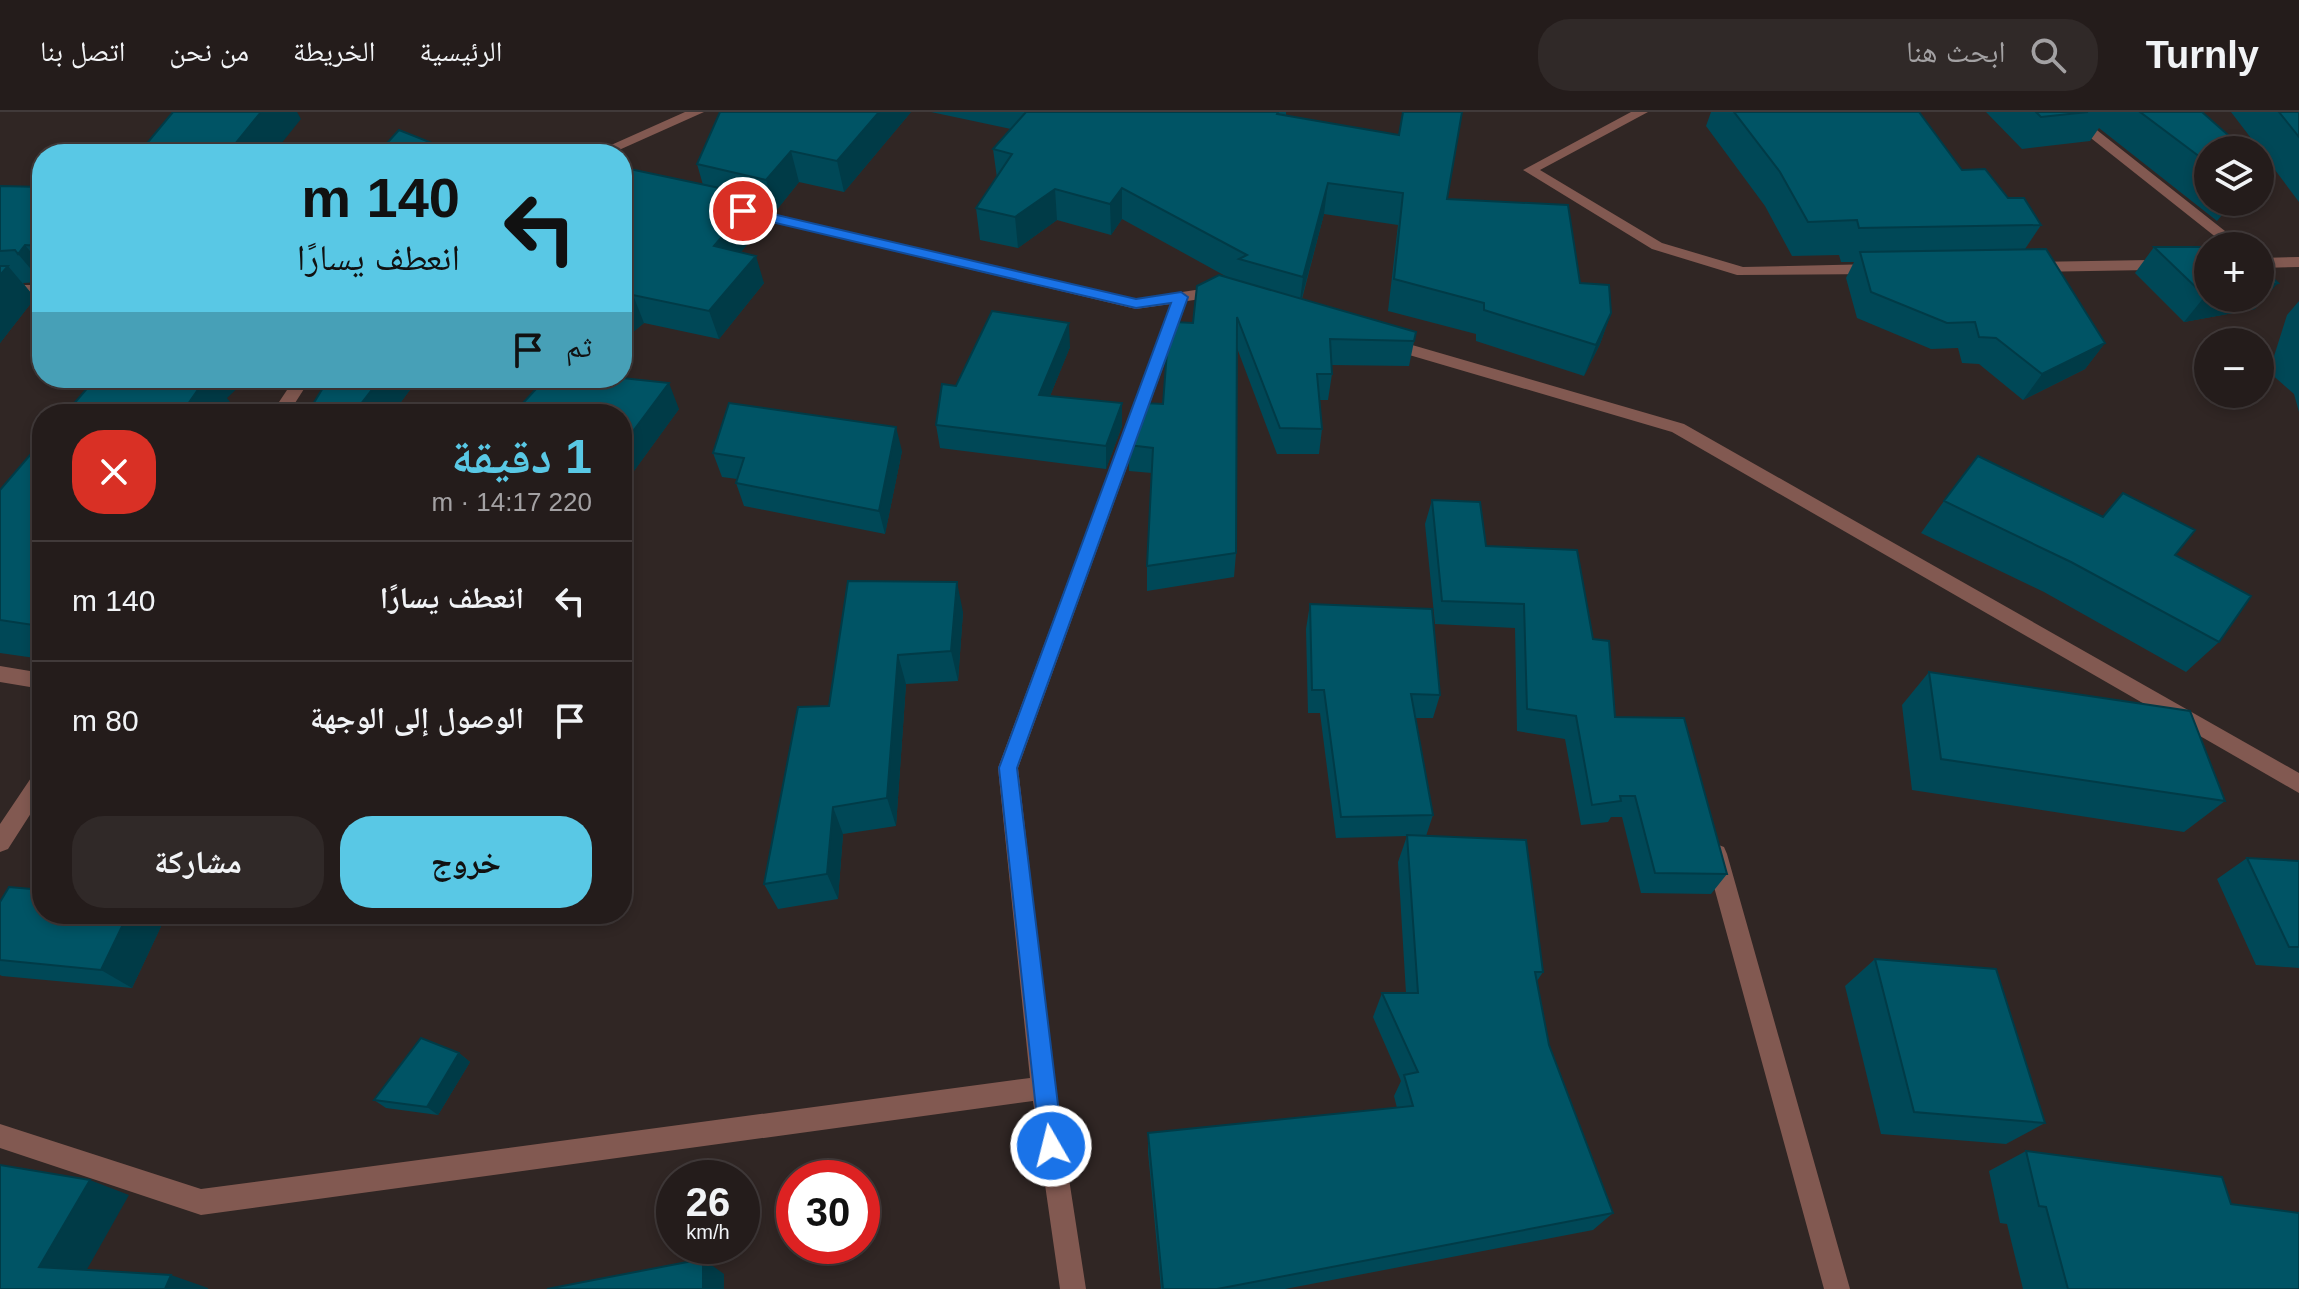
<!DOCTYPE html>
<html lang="ar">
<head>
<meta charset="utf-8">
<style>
	body { margin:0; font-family:Helvetica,"Noto Naskh Arabic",sans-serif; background:#302928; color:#f1f3f6; direction:rtl; height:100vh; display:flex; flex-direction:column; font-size:30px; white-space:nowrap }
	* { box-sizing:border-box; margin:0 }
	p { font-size:26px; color:#a3a1a3 }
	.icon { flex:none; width:44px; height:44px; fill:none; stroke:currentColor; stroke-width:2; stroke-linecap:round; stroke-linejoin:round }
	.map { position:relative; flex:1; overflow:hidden; direction:ltr }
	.sheet { position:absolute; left:32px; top:292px; width:600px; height:520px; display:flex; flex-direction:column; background:#241c1b; border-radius:32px; box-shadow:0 4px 12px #0003,0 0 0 2px #413a3a; direction:rtl }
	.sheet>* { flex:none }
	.top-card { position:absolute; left:32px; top:32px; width:600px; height:244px; border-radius:32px; box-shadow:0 4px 12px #0003,0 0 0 2px #413a3a; direction:rtl; background:#59c8e5; color:#111; overflow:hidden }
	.tools { position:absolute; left:2194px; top:24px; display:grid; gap:16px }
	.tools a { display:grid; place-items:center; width:80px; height:80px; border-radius:50%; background:#241c1b; box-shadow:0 4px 12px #0003,0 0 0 2px #413a3a; font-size:40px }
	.speed { position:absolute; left:656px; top:1048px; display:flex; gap:16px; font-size:40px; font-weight:700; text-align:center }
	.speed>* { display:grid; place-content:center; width:104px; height:104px; border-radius:50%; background:#241c1b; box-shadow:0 4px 12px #0003,0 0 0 2px #413a3a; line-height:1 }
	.speed small { font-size:20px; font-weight:400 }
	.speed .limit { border:12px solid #d22; background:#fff; color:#111 }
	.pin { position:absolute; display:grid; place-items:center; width:68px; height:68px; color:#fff; margin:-34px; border:4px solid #fff; border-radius:50%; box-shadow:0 2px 8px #0007 }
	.me { position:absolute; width:88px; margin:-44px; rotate:352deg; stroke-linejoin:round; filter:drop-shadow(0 0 6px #0008) }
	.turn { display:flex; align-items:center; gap:28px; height:168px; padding:0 40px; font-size:36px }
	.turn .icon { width:104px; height:104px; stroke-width:2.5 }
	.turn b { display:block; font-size:56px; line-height:68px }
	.then { display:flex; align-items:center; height:76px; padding:0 40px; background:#0003; gap:16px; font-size:30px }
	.round { display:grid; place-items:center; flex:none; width:84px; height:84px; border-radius:32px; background:#302928 }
	.overview { display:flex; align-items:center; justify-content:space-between; height:136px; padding:0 40px }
	h1 { font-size:48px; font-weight:800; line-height:60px; color:#59c8e5 }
	.primary-button { display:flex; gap:16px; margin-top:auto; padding:16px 40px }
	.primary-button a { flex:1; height:92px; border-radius:32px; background:#59c8e5; color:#111; font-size:32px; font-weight:800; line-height:92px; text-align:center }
	.primary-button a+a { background:#302928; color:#f1f3f6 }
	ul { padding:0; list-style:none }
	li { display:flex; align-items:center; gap:24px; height:120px; padding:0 40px; border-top:2px solid #413a3a }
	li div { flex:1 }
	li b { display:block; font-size:30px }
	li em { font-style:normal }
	header { display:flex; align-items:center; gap:48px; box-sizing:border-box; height:112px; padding:0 40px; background:#241c1b; border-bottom:2px solid #413a3a }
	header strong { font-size:38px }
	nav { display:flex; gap:44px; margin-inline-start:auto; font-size:28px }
	.search { width:560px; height:72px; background:#302928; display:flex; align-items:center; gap:20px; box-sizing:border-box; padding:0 28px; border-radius:32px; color:#a3a1a3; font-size:30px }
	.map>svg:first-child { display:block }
</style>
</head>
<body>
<header>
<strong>Turnly</strong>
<div class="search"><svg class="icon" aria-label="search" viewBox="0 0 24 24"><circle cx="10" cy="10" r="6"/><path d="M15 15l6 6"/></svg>ابحث هنا</div>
<nav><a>الرئيسية</a><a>الخريطة</a><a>من نحن</a><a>اتصل بنا</a></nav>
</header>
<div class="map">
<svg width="2299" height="1177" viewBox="0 0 2299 1177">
	<rect width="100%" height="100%" fill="#302624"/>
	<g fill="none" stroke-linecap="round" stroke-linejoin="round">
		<!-- minor -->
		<path fill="#825951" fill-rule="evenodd" d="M685 0H704L610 42H591Z
			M1631 0H1648L1540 58 1662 131 1743 155 1876 152 1884 157 1876 162 1737 163 1652 137 1523 58Z
			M2058 0H2074L2244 134H2227Z
			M735 93 1136 187 1215 175 1231 182 1223 187 1215 185 1187 189 1018 656 1055 976 1086 1177H1060L1033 989 201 1103 0 1036V1012L201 1077 1030 966 998 656 1171 192 1136 197 730 100 728 97Z
			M2299 145V155L2260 156V146Z
			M2208 147V157L2032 160 2024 155 2032 150Z
			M0 173H42V183H0Z
			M1388 226 1684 312 2299 661V681L1672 320 1382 235 1380 231Z
			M295 266H311L288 302H271Z
			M0 554 42 561V577L0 570Z
			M42 657V684L8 737 0 740V712L35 660Z
			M1716 732 1724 735 1727 742 1850 1177H1824L1705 742 1708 735Z"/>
	</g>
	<!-- wall -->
	<path fill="#004857" d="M911 0 844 80 799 70 775 100 760 96 764 112 741 140 764 171 719 227 644 211 622 229V58L703 73 697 52Z
		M931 0H1286V4L1447 87 1580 171 1611 201 1600 232 1584 264 1476 229V222L1388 199 1398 113 1324 102 1302 187 1416 220 1409 254 1331 253 1332 262 1328 288H1320L1322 317 1319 342H1277L1237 236 1236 441 1234 465 1147 479V454L1152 361 1129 359 1128 333 1163 292 1193 211 1229 166 1122 107 1111 123 1057 108 1018 136 980 128 976 96 997 66 993 37 1011 17Z
		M1711 0H1919L1962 58 2008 86 2041 113 2025 137 2105 231 2085 257 2023 288 1979 252 1962 251 1958 236 1931 237 1857 206 1846 166 1854 150H1841L1839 143 1792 144 1765 94 1706 14Z
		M1986 0H2202L2208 38V90H2233L2217 109 2099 16 2090 29 2022 37Z
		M2231 0H2299V90L2260 38Z
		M0 74 42 75V170L23 171 35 186 0 231Z
		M2154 135 2255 197 2184 210 2135 161Z
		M2299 189V300L2294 282 2269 260 2287 203Z
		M1070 235 1050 284 1122 314 1106 357 940 336 936 313 956 274Z
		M329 266H622L679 297 631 363 622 361V302L537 275 418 267 392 302H307Z
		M42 329V547L0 541V378Z
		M902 339 885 422 744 394 736 371 737 367 722 365 713 341Z
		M2123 381 2175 443 2219 530 2186 560 2044 480 1921 421 1944 389 2102 405Z
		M1432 388 1593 527 1615 605 1727 762 1711 782 1641 781 1622 705H1611L1608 710 1581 713 1565 627 1517 619 1515 516 1435 512 1425 412Z
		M848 469 963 500 958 569 906 572 896 714 843 722 838 787 778 797 764 772 829 594Z
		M1310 492 1440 583 1433 606H1415L1433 703 1426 724 1543 860 1537 869 1549 933 1613 1101 1593 1118 1285 1177H1161L1148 1040V1021L1397 996 1394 984 1401 969 1373 905 1382 881H1406L1398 750 1407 724 1336 726 1320 601H1308L1306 517Z
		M1929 560 2225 689 2184 720 1912 678 1902 593Z
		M2247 746 2299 749V856L2256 853 2217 767Z
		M0 790 164 808 132 876 2 864 0 863Z
		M1875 847 2045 1011 2006 1032 1881 1022 1845 874Z
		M459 941 470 950 438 1003 386 996 374 988Z
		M2026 1039 2231 1092 2299 1177H2023L2007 1112 2000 1111 1989 1059Z"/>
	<!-- shaded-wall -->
	<path fill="#003b47" d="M261 0H297L301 7 273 42H227Z
		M879 0H911L844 80 837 49Z
		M791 39 799 70 775 100 766 68Z
		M1328 71 1324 102 1299 196 1303 165Z
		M1122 76V107L1111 123 1110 92Z
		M1055 77 1057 108 1018 136 1015 105Z
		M757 84 764 112 723 162 714 134Z
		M25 133 42 154V170L18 142Z
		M756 144 764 171 719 227 709 199Z
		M8 154 35 186 0 231V163Z
		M2278 171 2255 197 2184 210 2205 184 2208 183V186H2260V174Z
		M633 183 644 211 622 229V192Z
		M1611 201 1600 232 1584 264 1596 233Z
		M1069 211 1070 235 1041 306 1039 283Z
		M2105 231 2085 257 2023 288 2042 262Z
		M206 266H242L245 269 227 286 239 302H181Z
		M381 266 418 267 392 302H353Z
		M669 271 679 297 631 363 622 344V334Z
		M1122 291V314L1106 357V334Z
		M896 315 902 339 885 422 879 399Z
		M957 470 963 500 958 569 951 539Z
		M42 500V522L33 513Z
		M622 521 629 534 622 554Z
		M898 543 906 572 896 714 887 686Z
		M833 695 843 722 838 787 827 762Z
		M128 802H155L164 808 132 876 101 858Z
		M459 941 470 950 438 1003 427 995Z
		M90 1068 129 1083 81 1168 39 1155Z
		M703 1147 724 1162V1177H703Z
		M171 1163 208 1176V1177H165Z"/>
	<!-- building -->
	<path fill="#005465" stroke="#003b47" stroke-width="2" d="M173 0H261L227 42H138Z
		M720 0H879L837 49 791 39 766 68 697 52Z
		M1026 0H1278L1277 2 1399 23 1403 0H1462L1447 87 1568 93 1580 171 1609 173 1611 201 1596 233 1484 198V191L1394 167 1403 81 1328 71 1303 165 1239 147 1247 143 1122 76 1110 92 1055 77 1015 105 976 96 1012 42 993 37Z
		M1734 0H1919L1962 58 1985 57 2008 86H2024L2041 113 1859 116 1857 108 1808 110 1780 60Z
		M2036 0H2088L2041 5Z
		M2140 0H2202L2245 38H2208V51Z
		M2279 0H2299V25Z
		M399 18 452 39 448 42H377Z
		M625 56 757 84 714 134 756 144 709 199 633 183 622 192V58Z
		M0 74 42 75V134L25 133 18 142 15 138 0 139Z
		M2154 135H2208V183L2205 184Z
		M2046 137 2105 231 2042 262 1996 226 1979 225 1975 210 1947 211 1871 180 1860 140Z
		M0 154H8L0 163Z
		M2260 154 2278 171 2260 174Z
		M1219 163 1416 220 1414 229 1330 227 1332 262H1317L1322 317 1280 316 1237 205 1236 441 1147 454 1153 336 1128 333 1144 291 1163 292 1168 226 1174 210 1193 211 1197 174Z
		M992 199 1069 211 1039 283 1122 291 1106 334 936 313 942 272 956 274Z
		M96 266H206L181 302H65Z
		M329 266H381L353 302H307Z
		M546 266H622L669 271 622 334V302H513Z
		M729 291 896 315 879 399 736 371 744 346 713 341Z
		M42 329V500L33 513 0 508V378Z
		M1978 344 2103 405 2123 381 2195 418 2175 443 2251 484 2219 530 2071 450 1944 389Z
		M1432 388 1480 390 1486 434 1577 438 1593 527 1609 529 1615 605 1684 606 1727 762 1655 761 1635 684H1620L1621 689 1592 693 1576 604 1527 597 1524 492 1442 489Z
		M848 469 957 470 951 539 898 543 887 686 833 695 827 762 764 772 798 595 829 594Z
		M1310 492 1432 497 1440 583 1411 582 1433 703 1341 705 1324 578H1312Z
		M1929 560 2190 599 2225 689 1941 647Z
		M1407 723 1526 728 1543 860H1535L1549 933 1613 1101 1217 1177H1163L1148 1021 1413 994 1404 963 1418 960 1382 881H1418Z
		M2247 746 2299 749V835H2289Z
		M9 775 42 778V802H128L101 858 0 848V790Z
		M1875 847 1996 857 2045 1011 1914 1000Z
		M421 926 459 941 427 995 374 988Z
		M2026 1039 2222 1065 2231 1092 2299 1101V1177H2068L2046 1095 2039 1094Z
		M0 1053 90 1068 39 1155 171 1163 165 1177H0Z
		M703 1147V1177H547Z"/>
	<!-- route -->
	<path fill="#1a73e8" stroke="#114b97" stroke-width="2" d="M743 95 1136 187 1181 180 1188 185 1017 656 1063 1034 1059 1042 1051 1045 1043 1042 1040 1034 999 656 1171 191 1136 196 738 102V96Z"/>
</svg>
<div class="tools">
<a><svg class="icon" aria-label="layers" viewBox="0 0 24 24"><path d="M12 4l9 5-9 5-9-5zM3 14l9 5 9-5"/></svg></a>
<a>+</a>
<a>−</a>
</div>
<div class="speed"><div>26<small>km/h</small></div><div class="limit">30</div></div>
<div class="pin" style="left:743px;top:99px;background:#d93025"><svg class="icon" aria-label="arrive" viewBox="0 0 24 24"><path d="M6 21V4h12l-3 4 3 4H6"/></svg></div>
<svg class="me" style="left:1051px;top:1034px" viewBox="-20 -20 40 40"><circle r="17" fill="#1a73e8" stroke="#fff" stroke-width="3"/><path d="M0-11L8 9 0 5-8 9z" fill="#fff"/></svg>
<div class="top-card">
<div class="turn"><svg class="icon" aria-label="left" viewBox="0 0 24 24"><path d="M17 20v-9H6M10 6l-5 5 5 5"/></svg><div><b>140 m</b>انعطف يسارًا</div></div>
<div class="then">ثم<svg class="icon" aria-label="arrive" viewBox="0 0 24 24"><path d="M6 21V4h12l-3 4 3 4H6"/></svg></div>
</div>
<section class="sheet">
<div class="overview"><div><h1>1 دقيقة</h1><p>220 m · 14:17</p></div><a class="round" style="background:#d93025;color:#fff"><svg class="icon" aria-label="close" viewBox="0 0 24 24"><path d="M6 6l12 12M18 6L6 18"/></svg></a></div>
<ul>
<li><svg class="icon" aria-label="left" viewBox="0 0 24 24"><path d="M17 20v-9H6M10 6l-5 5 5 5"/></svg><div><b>انعطف يسارًا</b></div><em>140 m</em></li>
<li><svg class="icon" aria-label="arrive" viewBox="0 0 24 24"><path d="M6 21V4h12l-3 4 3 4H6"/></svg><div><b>الوصول إلى الوجهة</b></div><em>80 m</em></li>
</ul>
<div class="primary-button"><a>خروج</a><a>مشاركة</a></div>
</section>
</div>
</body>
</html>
